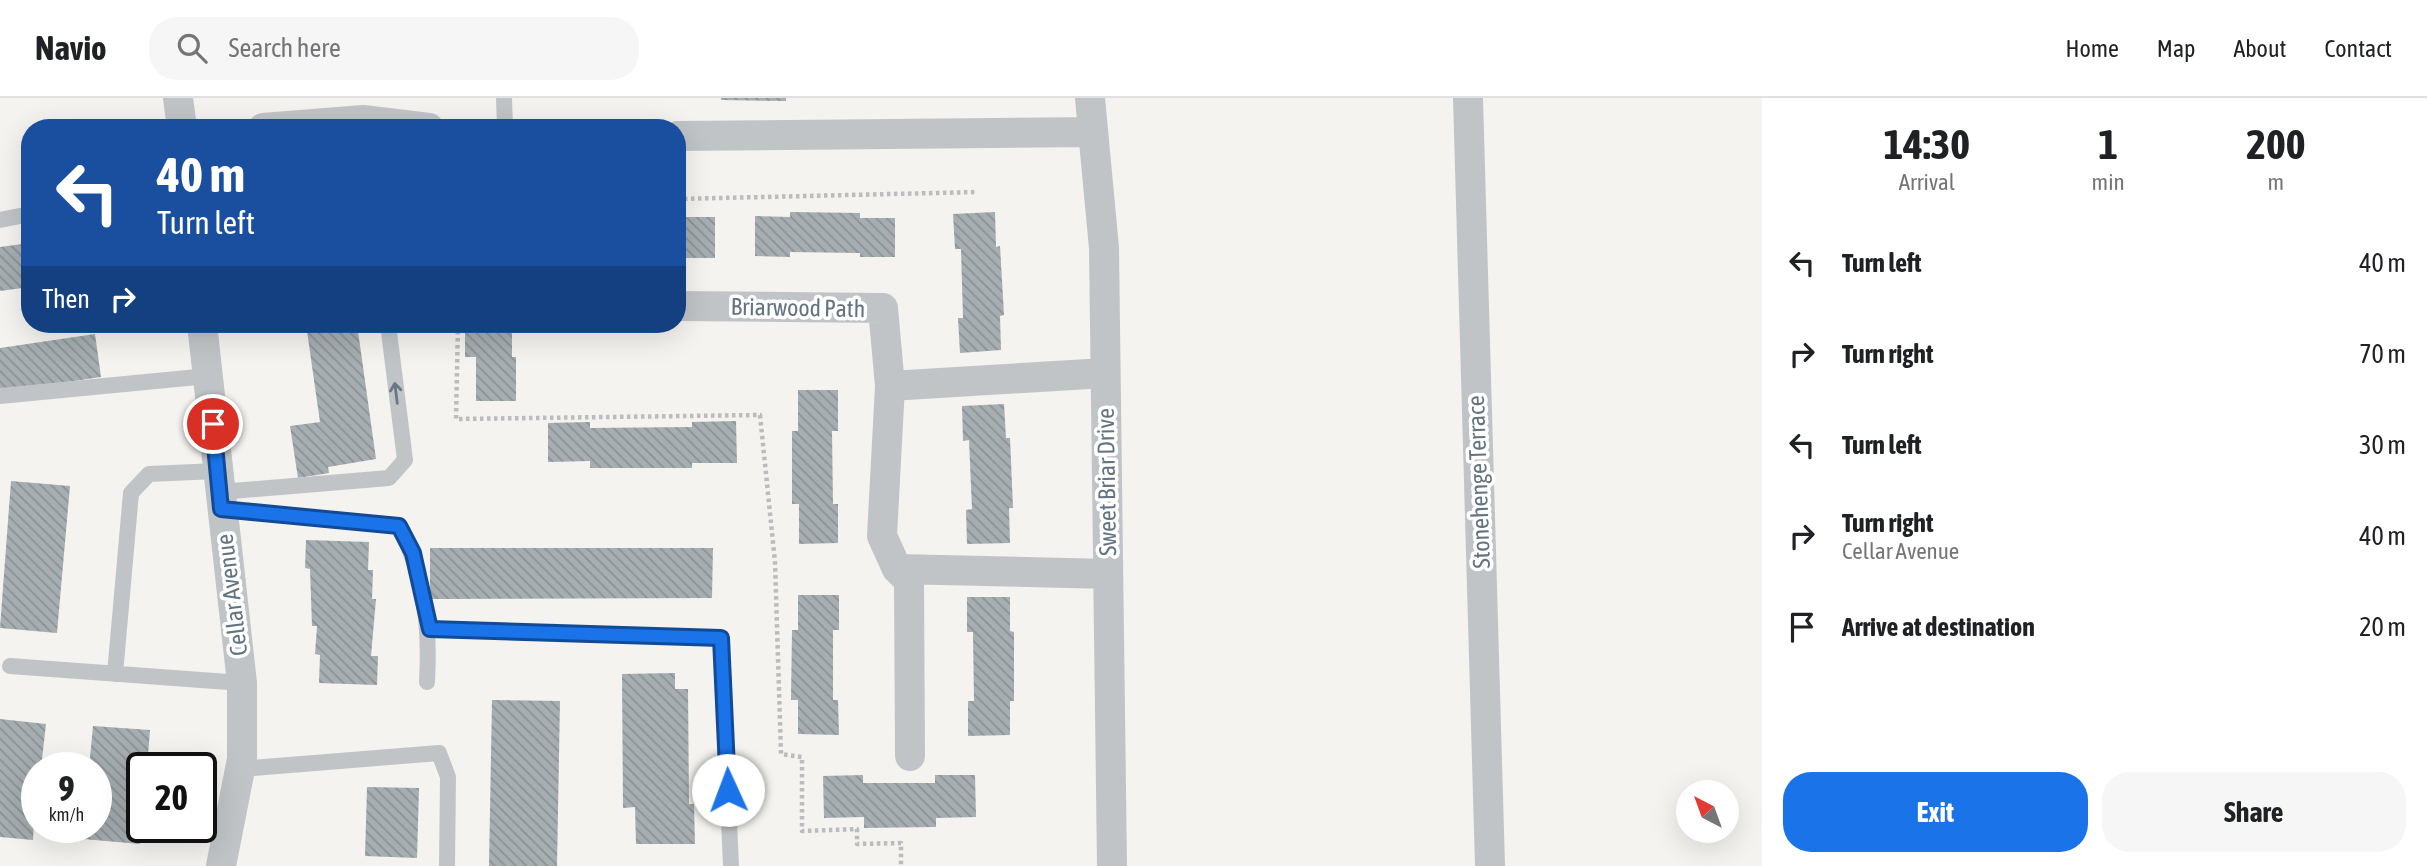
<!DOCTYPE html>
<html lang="en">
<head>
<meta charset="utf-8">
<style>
	body { margin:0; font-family:"Asap Condensed",sans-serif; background:#f6f6f6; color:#202124; height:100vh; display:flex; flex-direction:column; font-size:26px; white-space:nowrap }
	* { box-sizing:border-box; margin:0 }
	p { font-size:23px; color:#757577 }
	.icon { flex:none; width:38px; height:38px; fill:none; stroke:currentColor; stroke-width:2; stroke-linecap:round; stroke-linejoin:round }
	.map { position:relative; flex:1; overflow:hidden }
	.side { display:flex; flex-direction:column; background:#fff; width:665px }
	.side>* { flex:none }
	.banner { position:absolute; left:21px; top:21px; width:665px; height:214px; border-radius:28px; box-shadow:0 7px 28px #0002; background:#1a4fa0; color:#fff; overflow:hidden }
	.needle { width:46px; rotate:319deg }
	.fabs { position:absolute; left:1676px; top:682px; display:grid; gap:14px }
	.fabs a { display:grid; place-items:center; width:63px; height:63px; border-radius:50%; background:#fff; box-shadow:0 7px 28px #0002; font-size:35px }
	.speed { position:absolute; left:21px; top:654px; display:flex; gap:14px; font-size:35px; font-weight:700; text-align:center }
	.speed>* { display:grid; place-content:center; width:91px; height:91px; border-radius:50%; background:#fff; box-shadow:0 7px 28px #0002; line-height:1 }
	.speed small { font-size:18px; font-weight:400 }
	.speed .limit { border:4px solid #111; border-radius:10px; background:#fff; color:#111 }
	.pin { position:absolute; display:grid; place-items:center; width:60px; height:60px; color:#fff; margin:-30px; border:4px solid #fff; border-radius:50%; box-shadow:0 2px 7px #0007 }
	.me { position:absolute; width:77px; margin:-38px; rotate:358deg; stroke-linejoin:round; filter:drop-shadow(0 0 5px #0008) }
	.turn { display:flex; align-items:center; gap:24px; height:147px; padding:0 21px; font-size:32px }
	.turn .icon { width:91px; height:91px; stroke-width:2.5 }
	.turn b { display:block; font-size:49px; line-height:60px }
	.then { display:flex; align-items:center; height:66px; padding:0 21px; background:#0003; gap:14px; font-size:26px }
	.eta { display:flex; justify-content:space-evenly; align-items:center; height:119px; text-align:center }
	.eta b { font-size:42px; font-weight:700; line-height:49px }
	.cta { display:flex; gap:14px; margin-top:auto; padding:14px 21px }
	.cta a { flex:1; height:80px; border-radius:28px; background:#1a73e8; color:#fff; font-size:28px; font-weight:700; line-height:80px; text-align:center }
	.cta a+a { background:#f6f6f6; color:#202124 }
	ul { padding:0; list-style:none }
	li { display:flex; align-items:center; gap:21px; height:91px; padding:0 21px }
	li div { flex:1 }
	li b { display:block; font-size:26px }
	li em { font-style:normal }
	header { display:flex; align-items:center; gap:42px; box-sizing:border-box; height:98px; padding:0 35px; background:#fff; border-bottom:2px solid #e0e0e0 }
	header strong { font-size:33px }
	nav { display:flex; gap:38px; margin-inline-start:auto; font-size:24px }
	.search { width:490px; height:63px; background:#f6f6f6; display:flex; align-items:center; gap:18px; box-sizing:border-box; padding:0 24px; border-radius:28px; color:#757577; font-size:26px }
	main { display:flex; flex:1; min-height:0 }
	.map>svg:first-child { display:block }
</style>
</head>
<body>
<header>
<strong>Navio</strong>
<div class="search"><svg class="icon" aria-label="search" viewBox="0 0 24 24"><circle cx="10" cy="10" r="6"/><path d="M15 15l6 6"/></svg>Search here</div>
<nav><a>Home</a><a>Map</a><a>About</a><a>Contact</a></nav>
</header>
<main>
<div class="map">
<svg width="1762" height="768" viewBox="0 0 1762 768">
	<defs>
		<pattern id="building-back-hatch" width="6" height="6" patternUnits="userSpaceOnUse" patternTransform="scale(1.75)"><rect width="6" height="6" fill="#a6aeb2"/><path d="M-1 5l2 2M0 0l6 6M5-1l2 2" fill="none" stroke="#8b9296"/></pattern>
	</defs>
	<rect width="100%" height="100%" fill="#f4f3ef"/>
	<!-- building -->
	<path fill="url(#building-back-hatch)" d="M721 0H786V3L721 2Z
		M677 114H681V119H715V160H681L680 155H677Z
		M790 114 860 115V120H895V159H860V155L790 154V159L755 158V118L790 119Z
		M995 114 996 149 1000 148 1004 217 1000 218 1001 252 960 255 958 220H963L961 151H955L953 116Z
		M30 145V189L0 193V149Z
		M306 226H357L376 361 328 369 329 375 298 380 290 328 320 324Z
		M465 226H512V259H516V303H476V259H465Z
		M95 236 101 279 0 294V250Z
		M798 292H838V333H832L833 406H838V445L799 446V406H792V333H798Z
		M1004 306 1006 340H1010L1013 410H1009L1010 445 967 446 966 412 972 411 969 342 963 343 962 308Z
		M736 323 737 365H692V370H590V363L548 364V325L590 324V330L692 329V324Z
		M11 383 70 388 57 535 0 530Z
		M306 442 369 444 368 472H373L372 501H376L371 558H378L377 587 319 585 320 557 315 556 317 528H312L310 471 305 470Z
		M430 450H713L712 500 430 501Z
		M798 497H839V532H833V602H838L839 637 798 636V602H791L792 532H798Z
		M967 499H1010V533L1014 534V603H1010V637L968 638V603H974L973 534H967Z
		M675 575V591H688L689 706H694L695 746H636L635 709 623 710 622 576Z
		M492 602 560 603 557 768H489Z
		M0 621 46 626 41 670H37L33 742 0 739Z
		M93 628 150 632 147 670H142L140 746 83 741 84 730H96V670H89Z
		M863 677V685H935V677H975L976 719 936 720V729L864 730V719L824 720 823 678Z
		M367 689 419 690 417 760 365 758Z"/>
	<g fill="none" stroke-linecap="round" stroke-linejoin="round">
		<!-- path -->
		<path stroke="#babcbe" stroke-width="4.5" stroke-dasharray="3.5 3.5" stroke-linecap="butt" d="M677 101 978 94
			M458 226 456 321 760 317 775 464 781 656 802 659V733L857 731V746L901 745V768"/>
		<!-- service -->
		<path stroke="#c1c4c7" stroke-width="16" d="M504 0 505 30
			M0 122 30 116
			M0 298 208 278
			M220 394 389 380 405 362 388 226
			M221 411 399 428C425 479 430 528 427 584
			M430 531 721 540 731 768
			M10 568 242 585
			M115 576 131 395 149 376 217 373
			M240 671 439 655 448 679 447 768"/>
		<!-- minor -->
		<path stroke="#c1c4c7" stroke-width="30" d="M178 0 182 30
			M1090 0 1104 150 1112 768
			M1468 0 1490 768
			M263 30 363 22 429 30
			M677 38 1093 34
			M677 208 883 210 890 288 882 438 897 471 909 483 910 658
			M202 226 242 585V661L221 768
			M890 288 1105 275
			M897 471 1108 476"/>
	</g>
	<!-- one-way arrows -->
	<defs><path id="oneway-shaft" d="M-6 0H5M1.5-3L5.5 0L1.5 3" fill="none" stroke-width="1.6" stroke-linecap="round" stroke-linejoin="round" transform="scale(1.75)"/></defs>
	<use stroke="#687884" href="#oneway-shaft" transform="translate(396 295) rotate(-97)"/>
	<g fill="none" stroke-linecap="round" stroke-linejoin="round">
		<!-- route casing -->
		<g stroke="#114b97" stroke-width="18">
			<path id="route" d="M213 326 221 411 399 428 413 455 430 531 721 540 728 692"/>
		</g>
		<!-- route -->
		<use href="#route" stroke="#1a73e8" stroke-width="12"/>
	</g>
	<g text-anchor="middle" stroke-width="7" stroke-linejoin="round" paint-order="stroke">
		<!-- street labels -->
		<g font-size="24" fill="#637480" stroke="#fff">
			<text transform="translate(798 210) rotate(1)" y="8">Briarwood Path</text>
			<text transform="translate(1107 384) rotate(-91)" y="8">Sweet Briar Drive</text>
			<text transform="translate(1479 384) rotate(-92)" y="8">Stonehenge Terrace</text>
			<text transform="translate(232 497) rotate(-97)" y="8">Cellar Avenue</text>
		</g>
	</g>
</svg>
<div class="fabs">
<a><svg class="needle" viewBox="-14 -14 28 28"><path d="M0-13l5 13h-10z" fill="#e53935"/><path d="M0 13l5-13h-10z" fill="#757577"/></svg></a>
</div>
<div class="speed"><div>9<small>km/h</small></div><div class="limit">20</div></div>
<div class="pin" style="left:213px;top:326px;background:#d93025"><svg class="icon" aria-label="arrive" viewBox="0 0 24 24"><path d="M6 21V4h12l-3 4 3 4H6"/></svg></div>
<svg class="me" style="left:728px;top:692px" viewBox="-20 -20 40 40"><circle r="19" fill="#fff"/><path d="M0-13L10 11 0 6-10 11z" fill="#1a73e8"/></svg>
<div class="banner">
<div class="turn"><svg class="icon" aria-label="left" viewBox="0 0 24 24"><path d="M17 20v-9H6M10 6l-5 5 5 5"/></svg><div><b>40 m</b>Turn left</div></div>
<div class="then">Then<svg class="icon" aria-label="right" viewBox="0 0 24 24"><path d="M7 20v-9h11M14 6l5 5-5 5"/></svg></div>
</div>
</div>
<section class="side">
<div class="eta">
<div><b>14:30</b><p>Arrival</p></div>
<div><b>1</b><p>min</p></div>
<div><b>200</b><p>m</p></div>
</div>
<ul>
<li><svg class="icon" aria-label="left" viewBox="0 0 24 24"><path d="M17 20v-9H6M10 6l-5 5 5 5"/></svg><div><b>Turn left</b></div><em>40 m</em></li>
<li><svg class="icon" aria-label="right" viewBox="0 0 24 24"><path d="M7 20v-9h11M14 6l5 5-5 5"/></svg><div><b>Turn right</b></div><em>70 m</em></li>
<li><svg class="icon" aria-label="left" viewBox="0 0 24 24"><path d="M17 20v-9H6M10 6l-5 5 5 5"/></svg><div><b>Turn left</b></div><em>30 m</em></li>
<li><svg class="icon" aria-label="right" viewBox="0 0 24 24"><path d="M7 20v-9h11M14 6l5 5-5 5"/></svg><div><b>Turn right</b><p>Cellar Avenue</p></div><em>40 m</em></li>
<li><svg class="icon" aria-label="arrive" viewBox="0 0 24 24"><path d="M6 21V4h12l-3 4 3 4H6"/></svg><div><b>Arrive at destination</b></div><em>20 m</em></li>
</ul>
<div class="cta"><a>Exit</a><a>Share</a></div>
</section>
</main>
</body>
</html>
